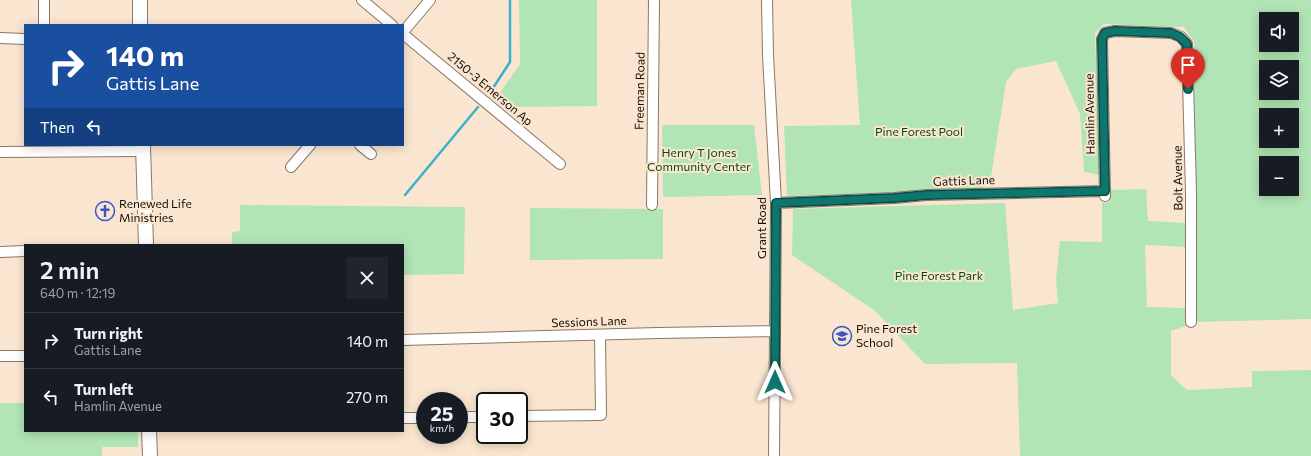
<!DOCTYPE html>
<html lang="en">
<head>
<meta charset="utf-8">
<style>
	body { margin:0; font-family:Commissioner,sans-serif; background:#20242c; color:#f1f3f6; height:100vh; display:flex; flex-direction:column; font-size:15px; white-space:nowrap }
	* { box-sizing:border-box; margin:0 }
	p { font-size:13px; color:#9ea1a6 }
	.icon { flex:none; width:22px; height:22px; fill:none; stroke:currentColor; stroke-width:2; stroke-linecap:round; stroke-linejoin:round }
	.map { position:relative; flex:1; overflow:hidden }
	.details { position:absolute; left:24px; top:244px; width:380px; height:188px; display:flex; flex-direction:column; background:#171b24; border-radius:0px; box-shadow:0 2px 10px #0003 }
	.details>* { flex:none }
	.guide { position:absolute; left:24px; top:24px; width:380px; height:122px; border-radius:0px; box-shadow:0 2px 10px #0003; background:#1a4fa0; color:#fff; overflow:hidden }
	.buttons { position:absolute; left:1259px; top:12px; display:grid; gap:8px }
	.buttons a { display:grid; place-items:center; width:40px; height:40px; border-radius:0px; background:#171b24; box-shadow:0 2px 10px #0003; font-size:20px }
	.speed { position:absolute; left:416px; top:392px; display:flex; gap:8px; font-size:20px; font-weight:700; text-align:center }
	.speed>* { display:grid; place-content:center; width:52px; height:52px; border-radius:50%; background:#171b24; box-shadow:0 2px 10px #0003; line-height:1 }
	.speed small { font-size:10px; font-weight:400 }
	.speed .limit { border:2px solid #111; border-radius:6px; background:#fff; color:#111 }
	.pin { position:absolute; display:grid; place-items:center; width:34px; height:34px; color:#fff; margin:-41px -17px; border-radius:50% 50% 50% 0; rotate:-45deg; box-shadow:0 0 4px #0007 }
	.pin .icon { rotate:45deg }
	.me { position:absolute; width:44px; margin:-22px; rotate:0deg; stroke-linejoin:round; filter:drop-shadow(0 0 3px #0008) }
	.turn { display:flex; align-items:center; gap:14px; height:84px; padding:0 16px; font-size:18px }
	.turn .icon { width:52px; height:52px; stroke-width:2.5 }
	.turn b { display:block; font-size:28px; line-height:34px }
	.then { display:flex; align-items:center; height:38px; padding:0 16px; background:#0003; gap:8px; font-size:15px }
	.round { display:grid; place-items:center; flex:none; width:42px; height:42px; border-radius:0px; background:#20242c }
	.overview { display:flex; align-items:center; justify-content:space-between; height:68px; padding:0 16px }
	h1 { font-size:24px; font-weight:600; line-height:30px }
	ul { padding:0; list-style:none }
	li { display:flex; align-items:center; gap:12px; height:56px; padding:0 16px; border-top:1px solid #363941 }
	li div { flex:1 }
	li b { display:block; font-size:15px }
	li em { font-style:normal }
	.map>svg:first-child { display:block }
</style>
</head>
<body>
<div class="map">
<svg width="1311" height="456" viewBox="0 0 1311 456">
	<rect width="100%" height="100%" fill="#fae6d0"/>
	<!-- green -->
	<path fill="#b2e5b5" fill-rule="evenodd" d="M519 0H597V106L511 107 497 97 520 64Z
		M851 0H1311V319L1196 322 1194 42 1184 27 1104 24 1095 33 1100 175 1084 172 1080 114 1056 61 1016 69 1006 82 991 177 982 179 983 189 787 196 784 126 860 125ZM1266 19H1292V45H1266ZM1266 67H1292V93H1266ZM1266 115H1292V141H1266ZM1266 163H1292V189H1266Z
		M662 125H754L762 195 663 197Z
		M1146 189 1148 221 1187 223 1188 247 1145 245 1147 307 1187 308 1186 326 1171 331V375L1187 390 1252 387V371L1311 370V456H1020L1017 363 925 364 874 310 792 255 793 209 1005 203 1013 310 1058 303 1056 279 1060 241 1102 242V203L1110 202 1109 190Z
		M240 205 465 207 464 274 403 275V245H232V232L240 231Z
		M530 208 663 209V259L530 260Z
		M0 403H25V431H138V447H102V456H0Z"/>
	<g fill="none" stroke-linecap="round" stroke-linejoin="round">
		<!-- stream -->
		<path stroke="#3db0c9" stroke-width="2.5" d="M493 88 510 62V0
			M405 195 478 107"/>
		<!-- street casing -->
		<g stroke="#897864" stroke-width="12">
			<path id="street" d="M44 0V25
				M362 0 392 25
				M767 0 768 55 776 203 774 456
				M403 32 430 0
				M403 34 560 164
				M0 38 25 39
				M360 145 371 154
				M0 152 143 151
				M291 167 310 145
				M1105 196 1102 39 1105 33 1115 31 1171 33 1181 37 1187 44 1191 193V322
				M776 203 894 198 927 195 1105 191
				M652 205 654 0
				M0 252 25 251
				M403 340 658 333 775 331
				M0 356H25
				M519 416 601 415 600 335
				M459 417H485
				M403 418H425"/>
		</g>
		<!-- secondary casing -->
		<g stroke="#897864" stroke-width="16">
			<path id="secondary" d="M140 0V25
				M143 145 146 245
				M149 431 150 456"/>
		</g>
		<!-- street -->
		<use href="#street" stroke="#fff" stroke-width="10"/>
		<!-- secondary -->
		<use href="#secondary" stroke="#fff" stroke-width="14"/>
	</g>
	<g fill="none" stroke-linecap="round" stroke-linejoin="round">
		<!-- route casing -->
		<g stroke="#0a4d48" stroke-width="10">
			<path id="route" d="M775 382 776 203 894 198 927 195 1105 191 1102 39 1105 33 1115 31 1171 33 1180 37 1187 44 1188 89"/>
		</g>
		<!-- route -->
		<use href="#route" stroke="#0f766e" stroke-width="7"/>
	</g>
	<!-- icons -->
	<defs>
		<g id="church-ring" transform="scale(1)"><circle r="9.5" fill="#fae6d0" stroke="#3657c8" stroke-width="1.5"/><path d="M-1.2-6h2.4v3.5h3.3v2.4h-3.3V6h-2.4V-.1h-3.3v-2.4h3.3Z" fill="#3657c8"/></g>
		<g id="school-ring" transform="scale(1)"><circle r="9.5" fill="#fae6d0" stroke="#3657c8" stroke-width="1.5"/><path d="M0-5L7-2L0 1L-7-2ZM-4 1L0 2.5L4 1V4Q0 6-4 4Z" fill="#3657c8"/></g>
	</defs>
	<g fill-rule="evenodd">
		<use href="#church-ring" x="105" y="211"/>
		<use href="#school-ring" x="842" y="336"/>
	</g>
	<g text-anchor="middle" stroke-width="4" stroke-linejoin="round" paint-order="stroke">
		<!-- street labels -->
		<g font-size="12" fill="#140d06" stroke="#fae6d0">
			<text transform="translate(490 89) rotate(40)" y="4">2150-3 Emerson Ap</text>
			<text transform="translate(640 91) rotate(-89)" y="4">Freeman Road</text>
			<text transform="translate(1090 114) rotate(-91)" y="4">Hamlin Avenue</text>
			<text transform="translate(1178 178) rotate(-91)" y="4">Bolt Avenue</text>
			<text transform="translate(964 181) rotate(-2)" y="4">Gattis Lane</text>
			<text transform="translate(762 228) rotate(-90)" y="4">Grant Road</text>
			<text transform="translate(589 322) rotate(-2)" y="4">Sessions Lane</text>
		</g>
		<!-- park labels -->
		<g font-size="12" fill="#004b14" stroke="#fae6d0">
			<text x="919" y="136">Pine Forest Pool</text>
			<text x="699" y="157">Henry T Jones<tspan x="699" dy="14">Community Center</tspan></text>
			<text x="939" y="280">Pine Forest Park</text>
		</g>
		<!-- poi labels -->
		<g font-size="12" fill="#140d06" stroke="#fae6d0" text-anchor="start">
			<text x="119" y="208">Renewed Life<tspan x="119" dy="14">Ministries</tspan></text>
			<text x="856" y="333">Pine Forest<tspan x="856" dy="14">School</tspan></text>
		</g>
	</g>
</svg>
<div class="buttons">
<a><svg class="icon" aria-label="sound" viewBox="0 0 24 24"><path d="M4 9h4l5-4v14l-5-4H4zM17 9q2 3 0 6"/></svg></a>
<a><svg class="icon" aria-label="layers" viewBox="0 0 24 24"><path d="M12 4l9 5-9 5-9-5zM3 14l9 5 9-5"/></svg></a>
<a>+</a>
<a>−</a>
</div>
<div class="speed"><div>25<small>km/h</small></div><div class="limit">30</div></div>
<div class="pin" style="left:1188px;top:89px;background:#d93025"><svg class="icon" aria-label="arrive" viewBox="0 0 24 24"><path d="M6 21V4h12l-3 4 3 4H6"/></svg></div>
<svg class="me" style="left:775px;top:382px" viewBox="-20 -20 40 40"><path d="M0-17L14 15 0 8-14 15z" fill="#0f766e" stroke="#fff" stroke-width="4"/></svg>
<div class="guide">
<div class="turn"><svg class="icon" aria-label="right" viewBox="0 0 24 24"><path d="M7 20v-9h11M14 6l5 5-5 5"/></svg><div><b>140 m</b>Gattis Lane</div></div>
<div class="then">Then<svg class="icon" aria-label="left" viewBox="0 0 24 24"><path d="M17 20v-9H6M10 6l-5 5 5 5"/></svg></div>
</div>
<section class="details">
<div class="overview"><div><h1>2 min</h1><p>640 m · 12:19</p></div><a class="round"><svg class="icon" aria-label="close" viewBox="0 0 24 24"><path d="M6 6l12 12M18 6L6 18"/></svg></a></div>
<ul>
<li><svg class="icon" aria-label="right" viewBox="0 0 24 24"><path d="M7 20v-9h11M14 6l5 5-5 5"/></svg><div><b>Turn right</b><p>Gattis Lane</p></div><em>140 m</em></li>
<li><svg class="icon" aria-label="left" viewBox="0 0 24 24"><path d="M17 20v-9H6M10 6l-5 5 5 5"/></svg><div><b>Turn left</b><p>Hamlin Avenue</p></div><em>270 m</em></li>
</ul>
</section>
</div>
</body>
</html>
